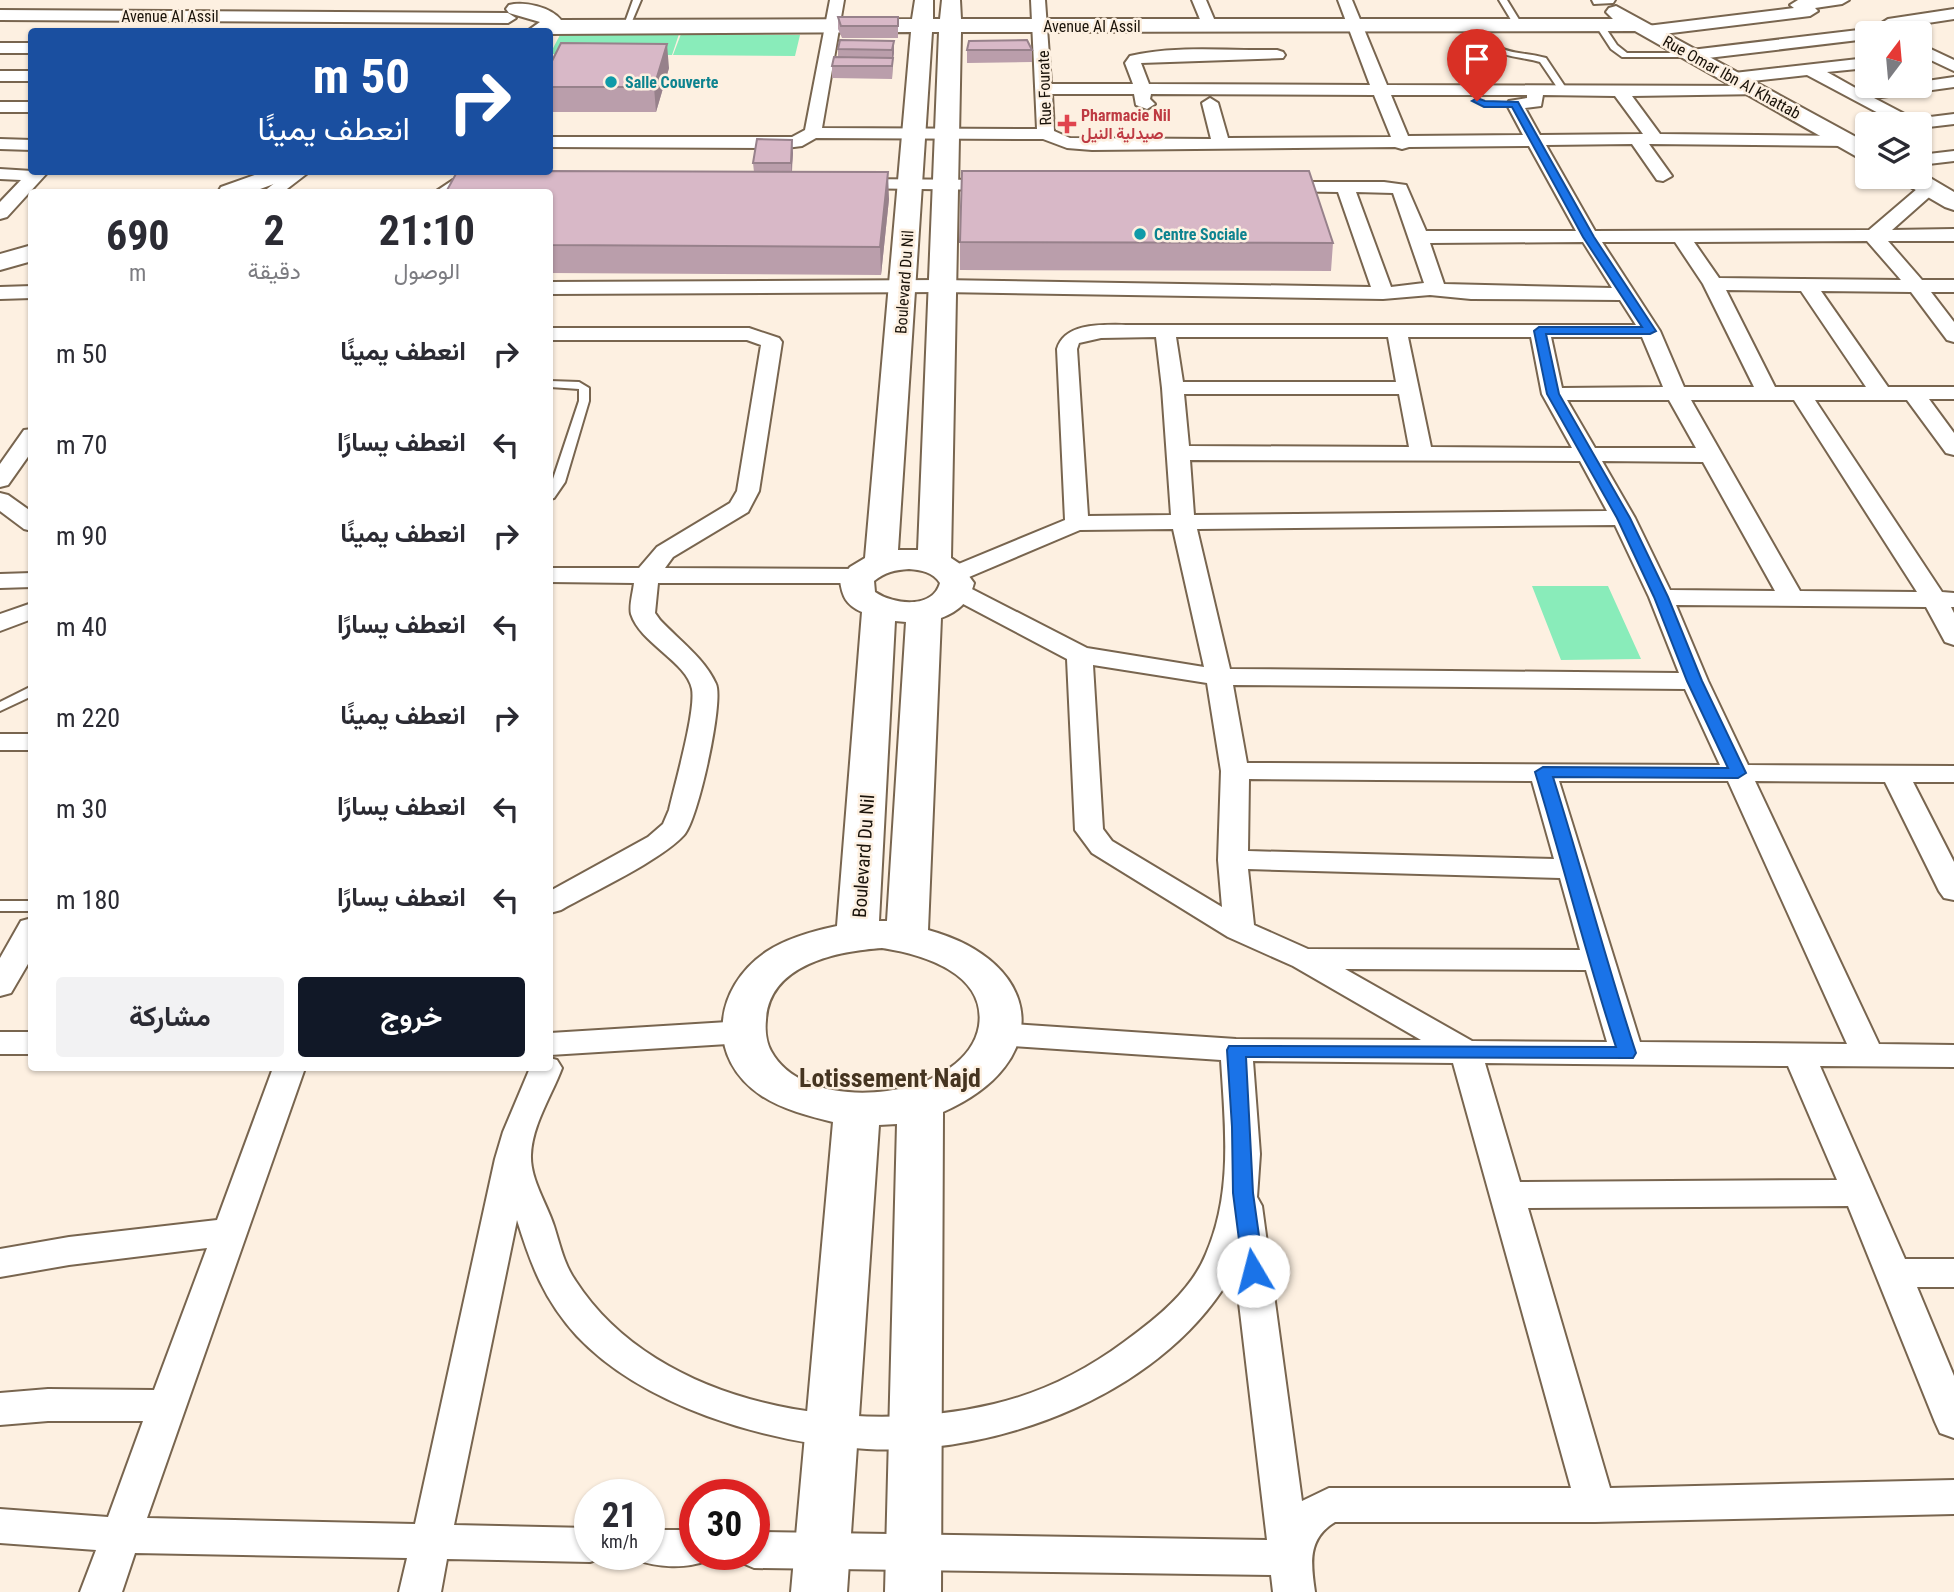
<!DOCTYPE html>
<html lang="ar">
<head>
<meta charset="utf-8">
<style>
	body { margin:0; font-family:"Roboto Condensed",Vazirmatn,sans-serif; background:#f2f2f3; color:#2b2b33; direction:rtl; height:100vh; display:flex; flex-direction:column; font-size:26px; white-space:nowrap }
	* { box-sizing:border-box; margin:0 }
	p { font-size:23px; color:#7c7c81 }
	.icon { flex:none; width:38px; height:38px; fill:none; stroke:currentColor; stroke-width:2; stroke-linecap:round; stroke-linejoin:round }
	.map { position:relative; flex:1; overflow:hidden; direction:ltr }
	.sheet { position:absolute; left:28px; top:189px; width:525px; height:882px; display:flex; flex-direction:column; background:#fff; border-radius:7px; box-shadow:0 2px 5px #0004; direction:rtl }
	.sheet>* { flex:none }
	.banner { position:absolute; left:28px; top:28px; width:525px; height:147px; border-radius:7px; box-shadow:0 2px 5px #0004; direction:rtl; background:#1a4fa0; color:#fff; overflow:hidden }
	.needle { width:46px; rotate:16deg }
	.tools { position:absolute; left:1855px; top:21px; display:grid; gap:14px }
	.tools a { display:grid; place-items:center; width:77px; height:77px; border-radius:7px; background:#fff; box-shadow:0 2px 5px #0004; font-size:35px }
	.speed { position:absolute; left:574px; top:1479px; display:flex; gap:14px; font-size:35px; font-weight:700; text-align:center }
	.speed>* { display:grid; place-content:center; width:91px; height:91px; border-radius:50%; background:#fff; box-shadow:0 2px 5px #0004; line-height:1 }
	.speed small { font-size:18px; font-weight:400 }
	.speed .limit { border:10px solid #d22; background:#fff; color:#111 }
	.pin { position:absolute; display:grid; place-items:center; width:60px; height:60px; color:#fff; margin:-72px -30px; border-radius:50% 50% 50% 0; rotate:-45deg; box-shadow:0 0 7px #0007 }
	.pin .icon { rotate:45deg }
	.me { position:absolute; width:77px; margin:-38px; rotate:352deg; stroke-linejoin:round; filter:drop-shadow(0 0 5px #0008) }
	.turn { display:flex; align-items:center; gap:24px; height:147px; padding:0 28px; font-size:32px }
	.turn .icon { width:91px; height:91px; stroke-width:2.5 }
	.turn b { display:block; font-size:49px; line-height:60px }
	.eta { display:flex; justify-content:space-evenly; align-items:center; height:119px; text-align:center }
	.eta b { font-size:42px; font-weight:700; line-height:49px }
	.action { display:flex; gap:14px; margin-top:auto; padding:14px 28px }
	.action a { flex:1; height:80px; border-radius:7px; background:#111827; color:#fff; font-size:28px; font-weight:700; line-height:80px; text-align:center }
	.action a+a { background:#f2f2f3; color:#2b2b33 }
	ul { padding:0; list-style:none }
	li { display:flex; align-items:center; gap:21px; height:91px; padding:0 28px }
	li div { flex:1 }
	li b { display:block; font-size:26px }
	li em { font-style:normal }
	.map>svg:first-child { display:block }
</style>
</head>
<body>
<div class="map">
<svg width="1954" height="1592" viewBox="0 0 1954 1592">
	<rect width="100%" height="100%" fill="#fdf0e1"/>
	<!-- green -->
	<path fill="#89ecba" d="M561 33 679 34 672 55 550 54Z
		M681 34 800 35 795 56 673 55Z
		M1532 586H1608L1641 659 1561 660Z"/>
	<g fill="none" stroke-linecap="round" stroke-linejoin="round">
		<!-- lane casing -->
		<g stroke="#78654f" stroke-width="4">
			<path id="lane" d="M633 0H641L630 26 623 28Z
				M1499 0H1507L1523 26 1522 28H1516Z
				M1474 24H1480C1500 59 1512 49 1546 58L1568 91 1567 93H1561L1540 62C1515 55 1479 57 1474 24Z
				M1597 24H1603L1617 45 1627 53H1691L1695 55 1691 57H1622L1611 49 1596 26Z
				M550 381 579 382 589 388V401L565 482 554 498 550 499V488L579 401V389L550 387Z
				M32 686V696L0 711V702Z
				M0 901H32V911H0Z"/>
		</g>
		<!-- street casing -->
		<g stroke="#78654f" stroke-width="4">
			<path id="street" d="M830 0H844L822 128 1037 129 1031 0H1045L1051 84H1133L1125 63 1130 56C1174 45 1231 51 1277 50L1283 52 1285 55 1283 58 1141 63 1149 84 1370 85 1338 0H1352L1387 85 1757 86 1765 91 1763 94 1632 96 1660 134 1847 136 1856 141 1847 146 1649 144 1672 176 1663 181 1657 180 1632 144 1546 145 1595 231 1869 230 1924 183H1936L1939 187 1936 191 1892 230 1954 229V241H1888L1922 280H1954V292H1931L1954 322V342L1947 340 1911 292 1821 291 1888 387H1954V399H1929L1954 433V455L1946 453 1907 400H1815L1942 592 1954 593V607H1951L1954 613V645L1945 642 1926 607 1676 605 1708 681 1748 765 1954 766V782H1913L1954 862V900L1944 898 1939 891 1885 782 1755 781 1879 1044 1954 1045V1067L1820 1066 1905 1259H1954V1287H1917L1954 1376V1438L1940 1433 1935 1422 1848 1206 1528 1208 1610 1488 1954 1480V1514L1595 1522H1335C1307 1539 1311 1564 1315 1592H1273L1271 1575 754 1568 740 1562 736 1554H754V1532L1267 1540 1235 1269C1169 1391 1002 1456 867 1449 812 1446 759 1435 707 1416 659 1398 613 1374 577 1336 544 1300 531 1265 517 1220L454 1525 590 1528V1554H606L604 1557 590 1562 447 1559 441 1592H399L407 1558 135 1553 122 1592H80L96 1550 0 1543V1509L108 1517 143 1421H48L0 1425V1393L48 1389 154 1390 207 1248 69 1265 0 1277V1249L69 1237 217 1220 273 1068H305L147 1518 415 1524 495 1159 503 1132 530 1068H550V1058L557 1060 562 1068C552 1095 532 1125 531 1155 530 1179 547 1204 554 1226 560 1245 564 1264 575 1280 658 1409 856 1437 994 1404 1041 1393 1085 1371 1124 1342 1156 1319 1191 1291 1206 1254 1233 1192 1225 1126 1221 1060L999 1045 988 1042 983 1034 988 1026 999 1023 1236 1039 1421 1040 1293 966 1228 937 1092 853 1075 830 1067 659 948 596 945 591 948 586 957 584 966 586 1087 648 1204 667 1173 529 1080 530 962 580 953 582 944 580 941 575 944 570 1065 520 1057 349C1065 321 1106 325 1130 325H1636L1620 300 1471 299 1430 295 1383 299 941 292 550 294V282L941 280 1371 287 1338 192 1270 191 1267 187 1276 182H1384L1406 185 1426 231H1576L1529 146 1409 147 1402 149 1395 147 1092 150 1067 148 1043 139 816 138 802 146 786 148 550 147V137H792L805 130ZM1052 94H1134L1136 105 1147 109 1155 104 1150 99 1151 94 1374 95 1391 137 1228 138 1218 103 1210 98 1202 103 1211 139 1070 138 1054 131ZM1391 95H1527V98L1509 101 1507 105 1523 135 1408 136ZM1543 95 1615 96 1643 134 1540 135 1525 108 1541 106ZM1356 192 1393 193 1424 283 1391 287ZM1867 241 1901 280 1719 278 1694 242ZM1583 242 1612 288 1444 284 1430 243ZM1602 242H1675L1703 284 1754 387H1684L1660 331ZM1726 290 1801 291 1866 387H1775ZM1156 337 1162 388 1171 515 1088 516 1077 349 1079 343 1101 338ZM1176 337H1388L1396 382H1183ZM1408 337H1531L1542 394 1572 448 1431 447ZM1551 337H1642L1663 387 1562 388ZM1184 394H1399L1409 447 1189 446ZM1567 400H1669L1696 448H1595ZM1691 400H1794L1917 592 1800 591ZM1190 460 1580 461 1607 511 1194 515ZM1602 461 1703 462 1775 591 1670 590 1635 518ZM1615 525 1649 597 1679 673 1230 669 1197 529ZM1093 665 1207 683 1221 771 1218 860 1222 907 1112 841 1103 829ZM1233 685 1685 689 1720 765 1247 763ZM1249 779 1532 781 1554 859 1248 851ZM1559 781H1728L1847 1044 1640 1042ZM1248 869 1560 878 1580 950 1308 949 1254 925ZM1345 969 1586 970 1607 1042 1472 1041ZM1253 1061 1453 1063 1571 1488H1329L1302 1501 1262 1206 1257 1197 1260 1154ZM1485 1063 1788 1066 1837 1180 1520 1182Z
				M1192 0H1206L1217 26 1214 29H1204Z
				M1592 0H1615L1613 3 1594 4Z
				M1798 0H1849L1842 4 1815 8 1818 11 1810 16 1647 36 1639 31 1647 26 1794 8 1790 5Z
				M1954 9V19L1895 28 1899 33H1883L1877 26 1888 19Z
				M0 10 508 13 516 18 508 23 0 20Z
				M1867 29 1874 33H1867V39L1691 60 1683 55 1691 50Z
				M0 43H32V53H0Z
				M1920 44 1954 60V71L1920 55Z
				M1867 58V68L1827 72 1859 90 1920 86V82L1954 77V87L1874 98 1914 119 1954 114V124L1920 128V124H1899L1807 75 1734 83 1726 78 1734 73Z
				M0 71H32V81H0Z
				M0 102H32V112H0Z
				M0 139 32 140V150L0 149Z
				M1954 151V161L1920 165V155Z
				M0 169 48 172 7 217 0 219V202L21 180 0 179Z
				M289 172H309L283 192H263Z
				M487 178 493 179 496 183 493 187C479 190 449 193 435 192L453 180Z
				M849 179 998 180 1007 185 998 190 843 188 840 184 843 180Z
				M32 286V298L0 299V287Z
				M550 328H749L779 338 782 342 759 491 748 512 673 557 665 568 860 569 869 571 872 576 869 581 860 583H658L655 613 660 620C679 640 705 659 716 684 724 701 698 820 684 835 660 861 594 891 561 910L550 913V891L648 837 663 824 669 810C675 784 696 711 692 689 687 662 640 643 631 614 629 606 633 592 634 583L550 582V568H639L657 547 730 503 737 491 761 345 747 340H550Z
				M32 429V451L8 485 0 487V464L24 430Z
				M0 493 8 495 32 512V531L24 529 0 511Z
				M32 573V587L0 588V574Z
				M32 603V619L0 631V614Z
				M0 734H32V750H0Z
				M32 918V957L11 993 0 996V958L21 921Z
				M744 1021 755 1024 760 1032 755 1040 744 1043 550 1055V1033Z
				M0 1032H32V1054H0Z
				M649 1530H695V1554H712L709 1560C687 1569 657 1568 635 1559L632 1554H649Z"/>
		</g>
		<!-- secondary casing -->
		<g stroke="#78654f" stroke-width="4">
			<path id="secondary" d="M915 0H933V19H940L942 0H960L961 19H1613L1606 12 1609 8 1616 6 1867 143V160L1859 158 1635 31 961 32 951 558 960 564 974 583C969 602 959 611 941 618L928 930C1045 962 1055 1063 943 1112L941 1592H885L897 1124 879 1125 847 1592H791L833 1122C809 1116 784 1110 762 1096 705 1059 713 988 766 952 787 938 813 931 837 926L862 612C846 605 842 596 840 580L850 567 865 558 911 32 550 34V32H526L540 22 509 13 506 9 509 5C524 1 551 7 561 20L912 19ZM932 32H939L918 550H898ZM909 569C921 570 933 572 940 583 933 609 894 605 875 592L874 581C885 572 895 570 909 569ZM895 621 906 622 887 921H879ZM882 948C922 954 987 973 979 1026 976 1044 964 1058 950 1068 905 1101 801 1106 771 1051 766 1042 765 1029 766 1020 769 964 838 951 882 948Z
				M263 172H296L293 177 252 192H218L221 187Z
				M1920 172 1954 192V210L1945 207 1902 182 1899 177H1920Z
				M32 245V261L0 270V254Z"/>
		</g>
		<!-- lane -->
		<use href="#lane" fill="#fff" fill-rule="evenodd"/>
		<!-- street -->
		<use href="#street" fill="#fff" fill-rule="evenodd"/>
		<!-- secondary -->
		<use href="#secondary" fill="#fff" fill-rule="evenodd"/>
	</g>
	<!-- wall -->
	<path fill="#ba9eab" d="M838 17H898V38H842L838 29Z
		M894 41V53L893 59 892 79 832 78V66L838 57V49Z
		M967 50H1032V62L967 63Z
		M550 65 669 68 656 112H550Z
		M793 153 792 172 889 199 881 275 550 273V192L754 172 753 163Z
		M960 242 1333 243 1331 271 960 270Z"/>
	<!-- shaded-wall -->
	<path fill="#97818b" d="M894 41V53L893 59 892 79V50Z
		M667 44 669 68 656 112 654 87Z
		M792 140 793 153 791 176V163Z
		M888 172 889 199 881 275 880 247Z"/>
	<!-- building -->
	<path fill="#d8b8c7" stroke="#97818b" stroke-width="2" d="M838 17H898V26H841Z
		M840 40 894 41 892 50 838 49Z
		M1027 40 1032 50H967L969 41Z
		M561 43 667 44 654 87H550V65Z
		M834 57 893 58 892 66H832Z
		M757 139 792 140 791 163H753Z
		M550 171 888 172 880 247 550 245V192H446L457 172Z
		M962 171H1309L1333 243 960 242Z"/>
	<!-- route -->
	<path fill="#1a73e8" stroke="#114b97" stroke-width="2" d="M1477 98 1485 101 1518 102 1594 237 1656 331 1650 334H1546L1559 394 1630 518 1668 597 1702 681 1746 773 1738 778 1553 777C1582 869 1606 962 1636 1053L1633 1058 1246 1057 1253 1193 1264 1271 1261 1277 1253 1279 1246 1277 1243 1271 1233 1193 1232 1127 1227 1050 1229 1046 1616 1047C1586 956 1563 863 1535 772L1543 767 1728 768 1687 681 1654 597 1617 518 1547 394 1534 331 1539 327H1642L1583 237 1512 107H1484L1472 101Z"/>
	<!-- markers -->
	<g fill="#0f9aa8" stroke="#fdf0e1" stroke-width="2.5">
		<circle cx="611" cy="82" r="7"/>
		<circle cx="1140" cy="234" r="7"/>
	</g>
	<path fill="#e0444e" stroke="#fdf0e1" stroke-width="2.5" d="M1063.5 113.5h7v7h7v7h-7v7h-7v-7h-7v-7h7z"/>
	<g text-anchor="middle" stroke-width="5" stroke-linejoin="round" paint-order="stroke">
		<!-- far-street labels -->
		<g font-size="16" fill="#1a130a" stroke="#fdf0e1">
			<text x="170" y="22">Avenue Al Assil</text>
			<text x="1092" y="32">Avenue Al Assil</text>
			<text transform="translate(1732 77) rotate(29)" y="6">Rue Omar Ibn Al Khattab</text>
			<text transform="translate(1044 88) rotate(-92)" y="6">Rue Fourate</text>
			<text transform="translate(904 282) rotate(-86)" y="6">Boulevard Du Nil</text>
		</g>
		<!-- far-culture labels -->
		<g font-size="16" font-weight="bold" fill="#0d838f" stroke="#fdf0e1" text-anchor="start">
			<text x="625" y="88">Salle Couverte</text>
			<text x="1154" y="240">Centre Sociale</text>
		</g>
		<!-- far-health labels -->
		<g font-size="16" font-weight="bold" fill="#be3a42" stroke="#fdf0e1" text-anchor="start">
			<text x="1081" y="121">Pharmacie Nil<tspan x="1081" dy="18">صيدلية النيل</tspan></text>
		</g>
		<!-- street labels -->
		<g font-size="19" fill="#1a130a" stroke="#fdf0e1">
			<text transform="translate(863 856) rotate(-86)" y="7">Boulevard Du Nil</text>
		</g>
		<!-- district labels -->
		<g font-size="26" font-weight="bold" fill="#453420" stroke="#fdf0e1">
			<text x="890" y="1087">Lotissement Najd</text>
		</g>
	</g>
</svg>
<div class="tools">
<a><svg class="needle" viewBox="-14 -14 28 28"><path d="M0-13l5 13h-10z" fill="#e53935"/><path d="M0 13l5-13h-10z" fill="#7c7c81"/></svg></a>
<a><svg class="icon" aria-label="layers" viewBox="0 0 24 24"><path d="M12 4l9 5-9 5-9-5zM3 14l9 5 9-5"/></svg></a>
</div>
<div class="speed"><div>21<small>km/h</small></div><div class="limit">30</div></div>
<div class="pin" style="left:1477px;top:101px;background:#d93025"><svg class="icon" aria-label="arrive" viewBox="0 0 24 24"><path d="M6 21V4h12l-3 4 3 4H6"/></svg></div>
<svg class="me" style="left:1253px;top:1271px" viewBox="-20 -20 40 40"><circle r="19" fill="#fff"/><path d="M0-13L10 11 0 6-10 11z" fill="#1a73e8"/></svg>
<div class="banner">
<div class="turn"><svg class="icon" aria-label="right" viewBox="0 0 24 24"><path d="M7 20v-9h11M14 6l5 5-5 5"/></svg><div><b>50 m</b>انعطف يمينًا</div></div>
</div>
<section class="sheet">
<div class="eta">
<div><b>21:10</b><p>الوصول</p></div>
<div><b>2</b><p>دقيقة</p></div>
<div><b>690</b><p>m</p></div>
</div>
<ul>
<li><svg class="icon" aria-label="right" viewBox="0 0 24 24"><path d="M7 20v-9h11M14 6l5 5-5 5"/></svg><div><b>انعطف يمينًا</b></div><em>50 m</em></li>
<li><svg class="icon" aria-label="left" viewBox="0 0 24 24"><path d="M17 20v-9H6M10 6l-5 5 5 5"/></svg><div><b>انعطف يسارًا</b></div><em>70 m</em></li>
<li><svg class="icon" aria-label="right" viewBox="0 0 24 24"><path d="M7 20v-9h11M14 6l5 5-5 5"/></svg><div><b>انعطف يمينًا</b></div><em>90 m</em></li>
<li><svg class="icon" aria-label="left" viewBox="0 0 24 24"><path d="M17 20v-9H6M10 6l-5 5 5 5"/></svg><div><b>انعطف يسارًا</b></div><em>40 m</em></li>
<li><svg class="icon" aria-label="right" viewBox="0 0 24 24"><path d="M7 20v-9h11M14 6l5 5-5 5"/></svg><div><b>انعطف يمينًا</b></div><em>220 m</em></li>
<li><svg class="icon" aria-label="left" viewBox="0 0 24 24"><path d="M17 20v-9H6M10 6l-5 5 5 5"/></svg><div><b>انعطف يسارًا</b></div><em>30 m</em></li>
<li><svg class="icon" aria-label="left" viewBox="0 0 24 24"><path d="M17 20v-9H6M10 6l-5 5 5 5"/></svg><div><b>انعطف يسارًا</b></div><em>180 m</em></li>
</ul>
<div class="action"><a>خروج</a><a>مشاركة</a></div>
</section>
</div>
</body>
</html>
